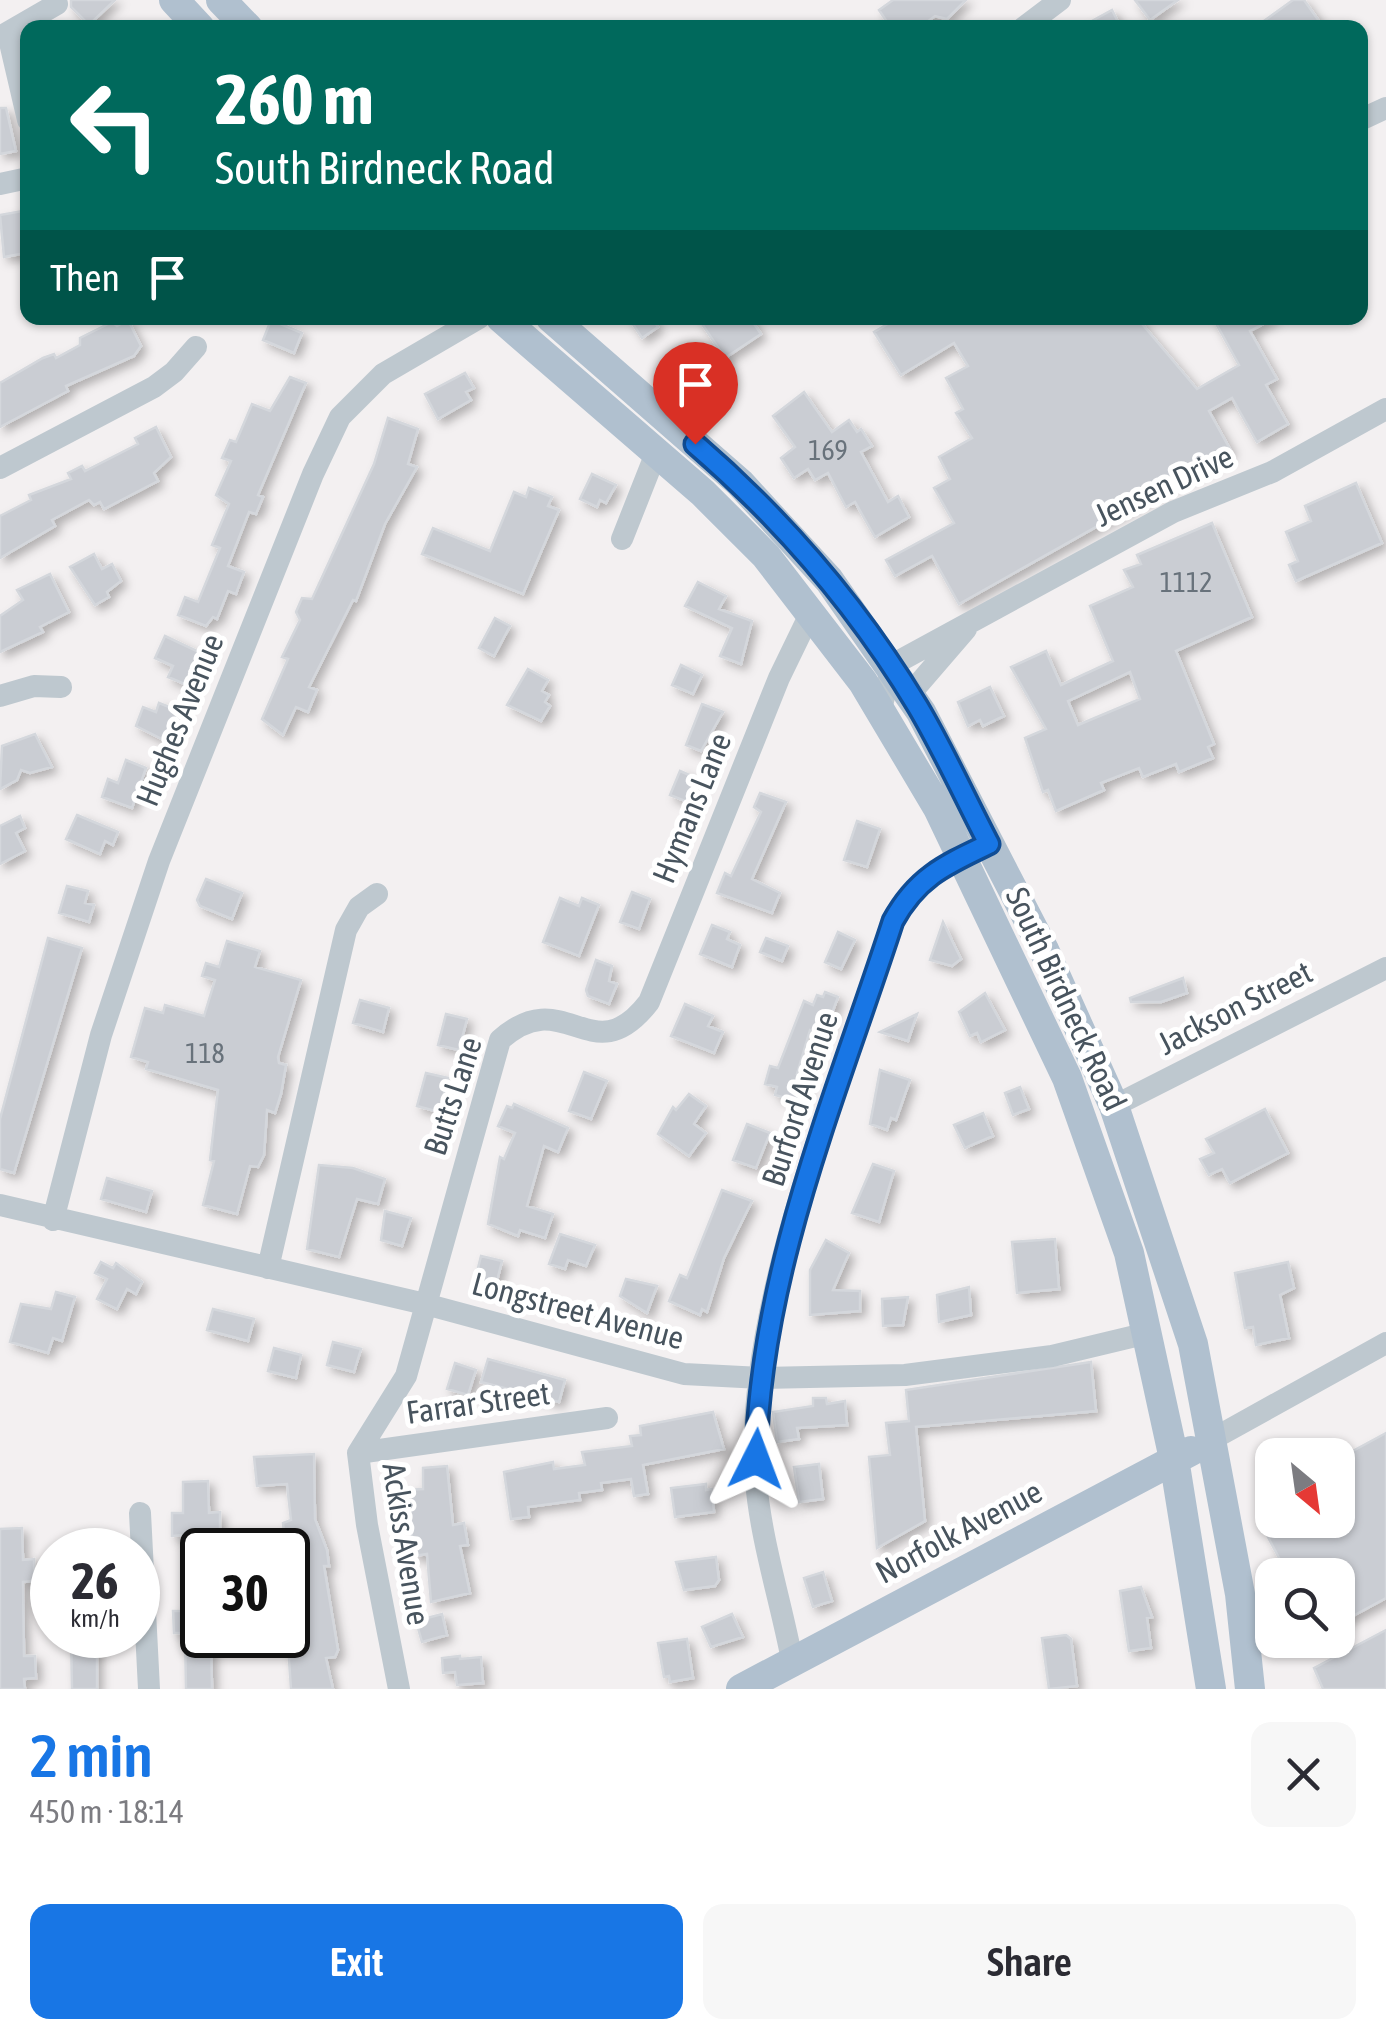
<!DOCTYPE html>
<html lang="en">
<head>
<meta charset="utf-8">
<style>
	body { margin:0; font-family:"Asap Condensed",sans-serif; background:#f7f7f7; color:#2b2b33; height:100vh; display:flex; flex-direction:column; font-size:38px; white-space:nowrap }
	* { box-sizing:border-box; margin:0 }
	p { font-size:32px; color:#7c7c81 }
	.icon { flex:none; width:55px; height:55px; fill:none; stroke:currentColor; stroke-width:2; stroke-linecap:round; stroke-linejoin:round }
	.map { position:relative; height:1689px; overflow:hidden }
	.panel { display:flex; flex-direction:column; background:#fff; flex:1 }
	.panel>* { flex:none }
	.hud { position:absolute; left:20px; top:20px; width:1348px; height:305px; border-radius:20px; box-shadow:0 2px 8px #0004; background:#00695c; color:#fff; overflow:hidden }
	.needle { width:65px; rotate:151deg }
	.buttons { position:absolute; left:1255px; top:1438px; display:grid; gap:20px }
	.buttons a { display:grid; place-items:center; width:100px; height:100px; border-radius:20px; background:#fff; box-shadow:0 2px 8px #0004; font-size:50px }
	.speed { position:absolute; left:30px; top:1528px; display:flex; gap:20px; font-size:50px; font-weight:700; text-align:center }
	.speed>* { display:grid; place-content:center; width:130px; height:130px; border-radius:50%; background:#fff; box-shadow:0 2px 8px #0004; line-height:1 }
	.speed small { font-size:25px; font-weight:400 }
	.speed .limit { border:5px solid #111; border-radius:15px; background:#fff; color:#111 }
	.pin { position:absolute; display:grid; place-items:center; width:85px; height:85px; color:#fff; margin:-102px -42px; border-radius:50% 50% 50% 0; rotate:-45deg; box-shadow:0 0 10px #0007 }
	.pin .icon { rotate:45deg }
	.me { position:absolute; width:110px; margin:-55px; rotate:3deg; stroke-linejoin:round; filter:drop-shadow(0 0 8px #0008) }
	.turn { display:flex; align-items:center; gap:35px; height:210px; padding:0 30px; font-size:45px }
	.turn .icon { width:130px; height:130px; stroke-width:2.5 }
	.turn b { display:block; font-size:70px; line-height:85px }
	.then { display:flex; align-items:center; height:95px; padding:0 30px; background:#0003; gap:20px; font-size:38px }
	.round { display:grid; place-items:center; flex:none; width:105px; height:105px; border-radius:20px; background:#f7f7f7 }
	.headline { display:flex; align-items:center; justify-content:space-between; height:170px; padding:0 30px }
	h1 { font-size:60px; font-weight:600; line-height:75px; color:#1876e5 }
	.action { display:flex; gap:20px; margin-top:auto; padding:20px 30px }
	.action a { flex:1; height:115px; border-radius:20px; background:#1876e5; color:#fff; font-size:40px; font-weight:600; line-height:115px; text-align:center }
	.action a+a { background:#f7f7f7; color:#2b2b33 }
	.map>svg:first-child { display:block }
</style>
</head>
<body>
<div class="map">
<svg width="1386" height="1689" viewBox="0 0 1386 1689">
	<defs>
		<filter id="shadow"><feDropShadow dx="5" dy="5" stdDeviation="5" flood-color="#0004"/></filter>
	</defs>
	<rect width="100%" height="100%" fill="#f3f0f1"/>
	<!-- building -->
	<path fill="#cacdd3" stroke="#d4d7dc" stroke-width="2.5" fill-rule="evenodd" filter="url(#shadow)" d="M71 0H115L89 25 71 7Z
		M893 0H966L947 19 935 16 919 28H891L879 10Z
		M1135 0H1178L1150 20Z
		M1293 0H1304L1324 28H1254Z
		M1112 10 1121 28H1079Z
		M0 108H6L16 151 0 154Z
		M28 210 26 253 4 257 0 215Z
		M629 318H652L658 327 642 338Z
		M698 318H750L761 334 725 358Z
		M898 318H1137L1197 389 1239 365 1213 318H1275L1250 331 1277 379 1266 385 1288 424 1257 442 1232 398 1209 411 1231 451 959 604 932 556 895 576 886 560 954 523 934 488 950 479 939 457 972 438 956 413 963 409 946 378 968 366 954 343 901 375 874 332Z
		M128 320 141 346 134 356 66 386 68 391 0 427V383L43 358 54 354 56 358 80 345V338L112 322 117 326Z
		M271 320 302 333 294 353 263 340Z
		M465 373 474 388 466 392 471 400 438 419 425 394Z
		M290 377 306 383 258 495 263 497 256 514 249 512 228 566 244 572 236 594 228 591 217 619 213 617 206 626 178 615 185 597 198 602 220 548 212 545 229 504 216 495 231 461 222 458 230 440 236 442 252 404 270 411Z
		M804 392 832 432 849 420 857 432 861 429 872 446 861 452 888 502 898 496 909 517 875 537 855 502 846 507 828 473 815 480 808 469 794 478 781 458 795 447 773 416Z
		M388 418 418 429 408 464 417 467 385 524 356 601 353 600 309 687 317 690 308 712 296 707 283 735 262 719 288 659 282 657 300 620 296 612 302 598 312 599 374 464Z
		M156 427 171 457 154 473 158 481 104 509 100 502 94 505 89 500 52 520 55 526 0 558V516L31 500 29 495 71 479 68 473 82 466 85 471 138 444 135 438Z
		M592 474 616 485 606 503 600 500 597 507 580 499Z
		M1356 483 1382 543 1296 581 1289 565 1298 561 1286 532 1311 521 1305 506Z
		M529 488 552 497 548 506 559 510 523 594 422 554 433 528 490 551 514 492 526 497Z
		M1212 523 1252 617 1176 651 1214 744 1208 747 1213 758 1179 772 1176 764 1143 777 1139 768 1101 783 1104 790 1056 811 1048 790 1043 792 1025 738 1046 729 1011 667 1046 651 1061 685 1113 661 1090 606 1133 587 1124 570 1141 564 1137 555ZM1130 672 1140 699 1078 725 1068 701Z
		M94 554 102 569 112 564 121 581 107 592 109 597 95 605 70 567Z
		M50 574 69 612 40 627 43 632 0 652V616L23 600 17 590Z
		M698 582 726 596 719 609 752 621 741 664 720 656 732 628 685 606Z
		M495 618 510 626 494 656 479 648Z
		M165 636 199 652 196 658 200 660 187 685 168 677 173 666 155 658Z
		M681 665 702 675 693 694 672 685Z
		M528 669 548 680 542 691 549 695 545 702 550 706 541 721 507 705Z
		M990 687 1004 716 983 726 980 720 968 726 958 702Z
		M159 703 182 712 170 743 136 726 143 707 156 712Z
		M702 704 723 712 701 751 686 745Z
		M35 734 52 767 30 773 21 770 17 780 0 789 2 746Z
		M126 760 146 768 132 808 102 797 108 779 118 783Z
		M680 771 701 780 690 803 670 795Z
		M760 793 786 802 752 879 780 893 772 913 717 893 725 873 731 876 761 812 754 807Z
		M77 815 118 832 113 845 105 841 100 854 66 839Z
		M20 816 25 828 16 833 25 851 0 864V826Z
		M857 821 880 829 867 867 844 860Z
		M206 879 242 893 232 919 200 906 197 900Z
		M67 886 88 891 85 903 94 905 89 922 59 913Z
		M632 892 650 899 639 929 620 922Z
		M560 898 579 906 582 898 599 905 579 956 543 942Z
		M943 922 961 959 952 966 930 960Z
		M712 925 730 932 727 939 740 945 732 967 700 954Z
		M838 932 855 940 841 969 825 962Z
		M48 938 82 948 14 1173 0 1169V1119Z
		M766 938 788 946 782 961 760 952Z
		M227 941 260 951 255 967 301 980 278 1057 279 1063 286 1065 281 1094 275 1113 267 1110 264 1155 258 1167 250 1166 237 1214 203 1205 214 1161 210 1160 218 1090 146 1069 148 1062 131 1057 145 1008 163 1013 165 1005 204 1016 215 980 202 976 206 963 219 967Z
		M596 960 612 966 609 981 617 984 609 1004 588 996 586 990Z
		M1183 978 1187 993 1161 1002H1131L1130 998Z
		M825 992 838 997 824 1035 810 1030 797 1074 807 1077 802 1103 775 1095 777 1087 765 1084 770 1066 778 1068 804 1001 813 1005 817 995 823 997Z
		M985 993 1005 1030 981 1042 977 1033 970 1036 959 1012Z
		M360 1000 389 1008 383 1032 353 1023Z
		M685 1004 713 1016 708 1026 723 1032 714 1053 671 1036Z
		M446 1014 467 1019 459 1050 438 1045Z
		M917 1014 908 1041 880 1032Z
		M880 1070 910 1080 896 1120 891 1118 887 1130 870 1124Z
		M584 1072 607 1081 591 1119 569 1111Z
		M426 1073 448 1078 439 1112 417 1106Z
		M1020 1087 1029 1109 1013 1115 1005 1093Z
		M689 1094 706 1106 694 1124 706 1133 689 1156 658 1134 673 1107 676 1110Z
		M514 1104 568 1128 558 1152 544 1146 527 1206 553 1214 545 1238 520 1230 518 1236 488 1224 500 1157 504 1159 515 1133 498 1126 507 1106 512 1108Z
		M1265 1109 1288 1153 1230 1183 1222 1169 1209 1175 1200 1159 1214 1153 1206 1139Z
		M983 1113 993 1136 965 1148 954 1125Z
		M747 1124 770 1133 756 1168 733 1160Z
		M873 1164 894 1171 879 1222 852 1213Z
		M319 1165 353 1168 385 1179 378 1204 357 1199 339 1257 307 1249Z
		M107 1178 152 1191 146 1212 101 1199Z
		M722 1190 752 1201 724 1258 707 1312 702 1309 700 1315 669 1301 680 1275 687 1278Z
		M385 1211 411 1218 402 1246 381 1240Z
		M560 1234 595 1245 586 1266 568 1260 565 1269 549 1264Z
		M1055 1239 1059 1289 1017 1293 1012 1242Z
		M826 1240 849 1253 833 1290 860 1291V1311L810 1315V1270Z
		M481 1256 502 1261 495 1289 474 1284Z
		M101 1262 113 1268 116 1263 142 1282 136 1294 127 1289 117 1309 97 1299 107 1279 95 1273Z
		M1288 1262 1294 1288 1280 1295 1289 1338 1256 1345 1253 1327 1245 1328 1235 1273Z
		M626 1279 657 1286 647 1313 620 1296Z
		M969 1287 971 1315 939 1322 937 1295Z
		M56 1292 75 1297 62 1341 53 1338 48 1353 10 1342 21 1304 51 1309Z
		M908 1297 903 1325 883 1326 882 1299Z
		M213 1309 254 1319 248 1341 207 1330Z
		M333 1342 361 1349 354 1372 327 1365Z
		M274 1348 301 1355 296 1378 268 1371Z
		M488 1359 565 1380 559 1402 481 1382Z
		M1091 1362 1096 1411 916 1427 925 1521 877 1548 869 1457 890 1455 886 1423 909 1421 906 1390Z
		M455 1363 476 1370 468 1395 447 1389Z
		M813 1398H826L827 1404 845 1401 847 1425 797 1428 799 1439 777 1442 773 1412 813 1406Z
		M713 1412 724 1449 643 1465 648 1494 634 1496 631 1479 601 1483 602 1490 579 1493 580 1500 528 1507 529 1517 511 1519 504 1472 553 1462 554 1469 585 1465 582 1452 632 1446 630 1436 641 1435 640 1426Z
		M1386 1433V1598L1338 1624V1575H1288L1268 1537 1279 1532 1272 1520H1338V1459Z
		M314 1454 315 1519 327 1550 329 1566H324L338 1650 335 1657 326 1658 333 1689H291L288 1645 296 1644 283 1523 291 1520 287 1484 257 1486 254 1457Z
		M819 1464 823 1499 799 1502 794 1467Z
		M447 1466 453 1525 464 1523 468 1545 460 1546 470 1593 431 1602 427 1554 414 1556 407 1490 423 1489V1468Z
		M208 1481 209 1513 220 1512V1535H209V1550H202V1635H211L212 1689H186L185 1633H174L173 1611H185L184 1535 172 1536V1513H183V1482Z
		M706 1484V1490L712 1489 714 1512 675 1517 671 1488Z
		M22 1528 23 1560 34 1559V1581L23 1582 24 1656H35L36 1678 24 1679 25 1689H0V1529Z
		M716 1557 719 1580 715 1586 684 1590 676 1562Z
		M823 1572 832 1601 813 1607 804 1578Z
		M1141 1587 1152 1617 1147 1618 1151 1648 1129 1651 1120 1591Z
		M442 1614 447 1635 422 1642 416 1621Z
		M732 1614 743 1637 711 1647 702 1627Z
		M1386 1630V1689H1323L1314 1668Z
		M71 1635H97V1689H72Z
		M1066 1635 1071 1639 1077 1686 1049 1689 1042 1638Z
		M687 1639 693 1678 670 1682 669 1676 664 1677 658 1643Z
		M460 1656V1659L481 1657 483 1683 457 1685 455 1672 443 1673 442 1658Z"/>
	<g fill="none" stroke-linecap="round" stroke-linejoin="round">
		<!-- minor -->
		<path stroke="#bec8cf" stroke-width="22" d="M1023 28 1060 0
			M8 34 28 120
			M0 37 57 4
			M1360 120 1386 108
			M0 184 28 178
			M0 468 154 387 174 372 196 347
			M622 539 656 453
			M910 694 966 629
			M0 696 34 686 61 687
			M881 709 892 665 1173 512 1272 472 1386 409
			M1114 1106 1386 968
			M0 1205 425 1304 684 1374 761 1378 905 1375 1052 1356 1148 1333
			M53 1220 101 1035 159 861 313 474 340 417 383 374 479 318
			M268 1268 346 930 359 907 377 894
			M1211 1440 1386 1343
			M358 1453 607 1418
			M140 1513 149 1689
			M792 1660C781 1602 761 1541 756 1481 742 1312 840 1083 893 921 912 886 936 869 972 852
			M399 1689 367 1525 358 1453 406 1376 500 1040C565 981 592 1076 649 1002L779 678 811 612"/>
		<!-- major -->
		<path stroke="#b0c0cf" stroke-width="30" d="M174 0 200 28
			M221 0 248 28
			M501 318 703 493 766 556 863 682 938 808 1067 1078 1129 1253 1174 1459 1211 1689
			M551 318 740 483 829 580 921 712 1044 950 1114 1106 1193 1344 1240 1594 1250 1689
			M741 1689 1191 1451"/>
	</g>
	<g fill="none" stroke-linecap="round" stroke-linejoin="round">
		<!-- route casing -->
		<g stroke="#104d95" stroke-width="25">
			<path id="route" d="M695 444C783 520 858 607 918 707 944 751 965 798 989 844 945 865 917 877 893 921 836 1097 760 1272 756 1459"/>
		</g>
		<!-- route -->
		<use href="#route" stroke="#1876e5" stroke-width="18"/>
	</g>
	<g text-anchor="middle" stroke-width="10" stroke-linejoin="round" paint-order="stroke">
		<!-- number labels -->
		<g font-size="28" fill="#68727b">
			<text x="828" y="460">169</text>
			<text x="1186" y="592">1112</text>
			<text x="205" y="1063">118</text>
		</g>
		<!-- street labels -->
		<g font-size="32" fill="#48545e" stroke="#fff">
			<text transform="translate(1164 486) rotate(-25)" y="11">Jensen Drive</text>
			<text transform="translate(180 720) rotate(-68)" y="11">Hughes Avenue</text>
			<text transform="translate(692 808) rotate(-68)" y="11">Hymans Lane</text>
			<text transform="translate(1066 999) rotate(65)" y="11">South Birdneck Road</text>
			<text transform="translate(1235 1008) rotate(-27)" y="11">Jackson Street</text>
			<text transform="translate(453 1096) rotate(-72)" y="11">Butts Lane</text>
			<text transform="translate(800 1099) rotate(-72)" y="11">Burford Avenue</text>
			<text transform="translate(578 1311) rotate(15)" y="11">Longstreet Avenue</text>
			<text transform="translate(478 1403) rotate(-8)" y="11">Farrar Street</text>
			<text transform="translate(959 1532) rotate(-28)" y="11">Norfolk Avenue</text>
			<text transform="translate(406 1544) rotate(81)" y="11">Ackiss Avenue</text>
		</g>
	</g>
</svg>
<div class="buttons">
<a><svg class="needle" viewBox="-14 -14 28 28"><path d="M0-13l5 13h-10z" fill="#e53935"/><path d="M0 13l5-13h-10z" fill="#7c7c81"/></svg></a>
<a><svg class="icon" aria-label="search" viewBox="0 0 24 24"><circle cx="10" cy="10" r="6"/><path d="M15 15l6 6"/></svg></a>
</div>
<div class="speed"><div>26<small>km/h</small></div><div class="limit">30</div></div>
<div class="pin" style="left:695px;top:444px;background:#d93025"><svg class="icon" aria-label="arrive" viewBox="0 0 24 24"><path d="M6 21V4h12l-3 4 3 4H6"/></svg></div>
<svg class="me" style="left:756px;top:1459px" viewBox="-20 -20 40 40"><path d="M0-17L14 15 0 8-14 15z" fill="#1876e5" stroke="#fff" stroke-width="4"/></svg>
<div class="hud">
<div class="turn"><svg class="icon" aria-label="left" viewBox="0 0 24 24"><path d="M17 20v-9H6M10 6l-5 5 5 5"/></svg><div><b>260 m</b>South Birdneck Road</div></div>
<div class="then">Then<svg class="icon" aria-label="arrive" viewBox="0 0 24 24"><path d="M6 21V4h12l-3 4 3 4H6"/></svg></div>
</div>
</div>
<section class="panel">
<div class="headline"><div><h1>2 min</h1><p>450 m · 18:14</p></div><a class="round"><svg class="icon" aria-label="close" viewBox="0 0 24 24"><path d="M6 6l12 12M18 6L6 18"/></svg></a></div>
<div class="action"><a>Exit</a><a>Share</a></div>
</section>
</body>
</html>
